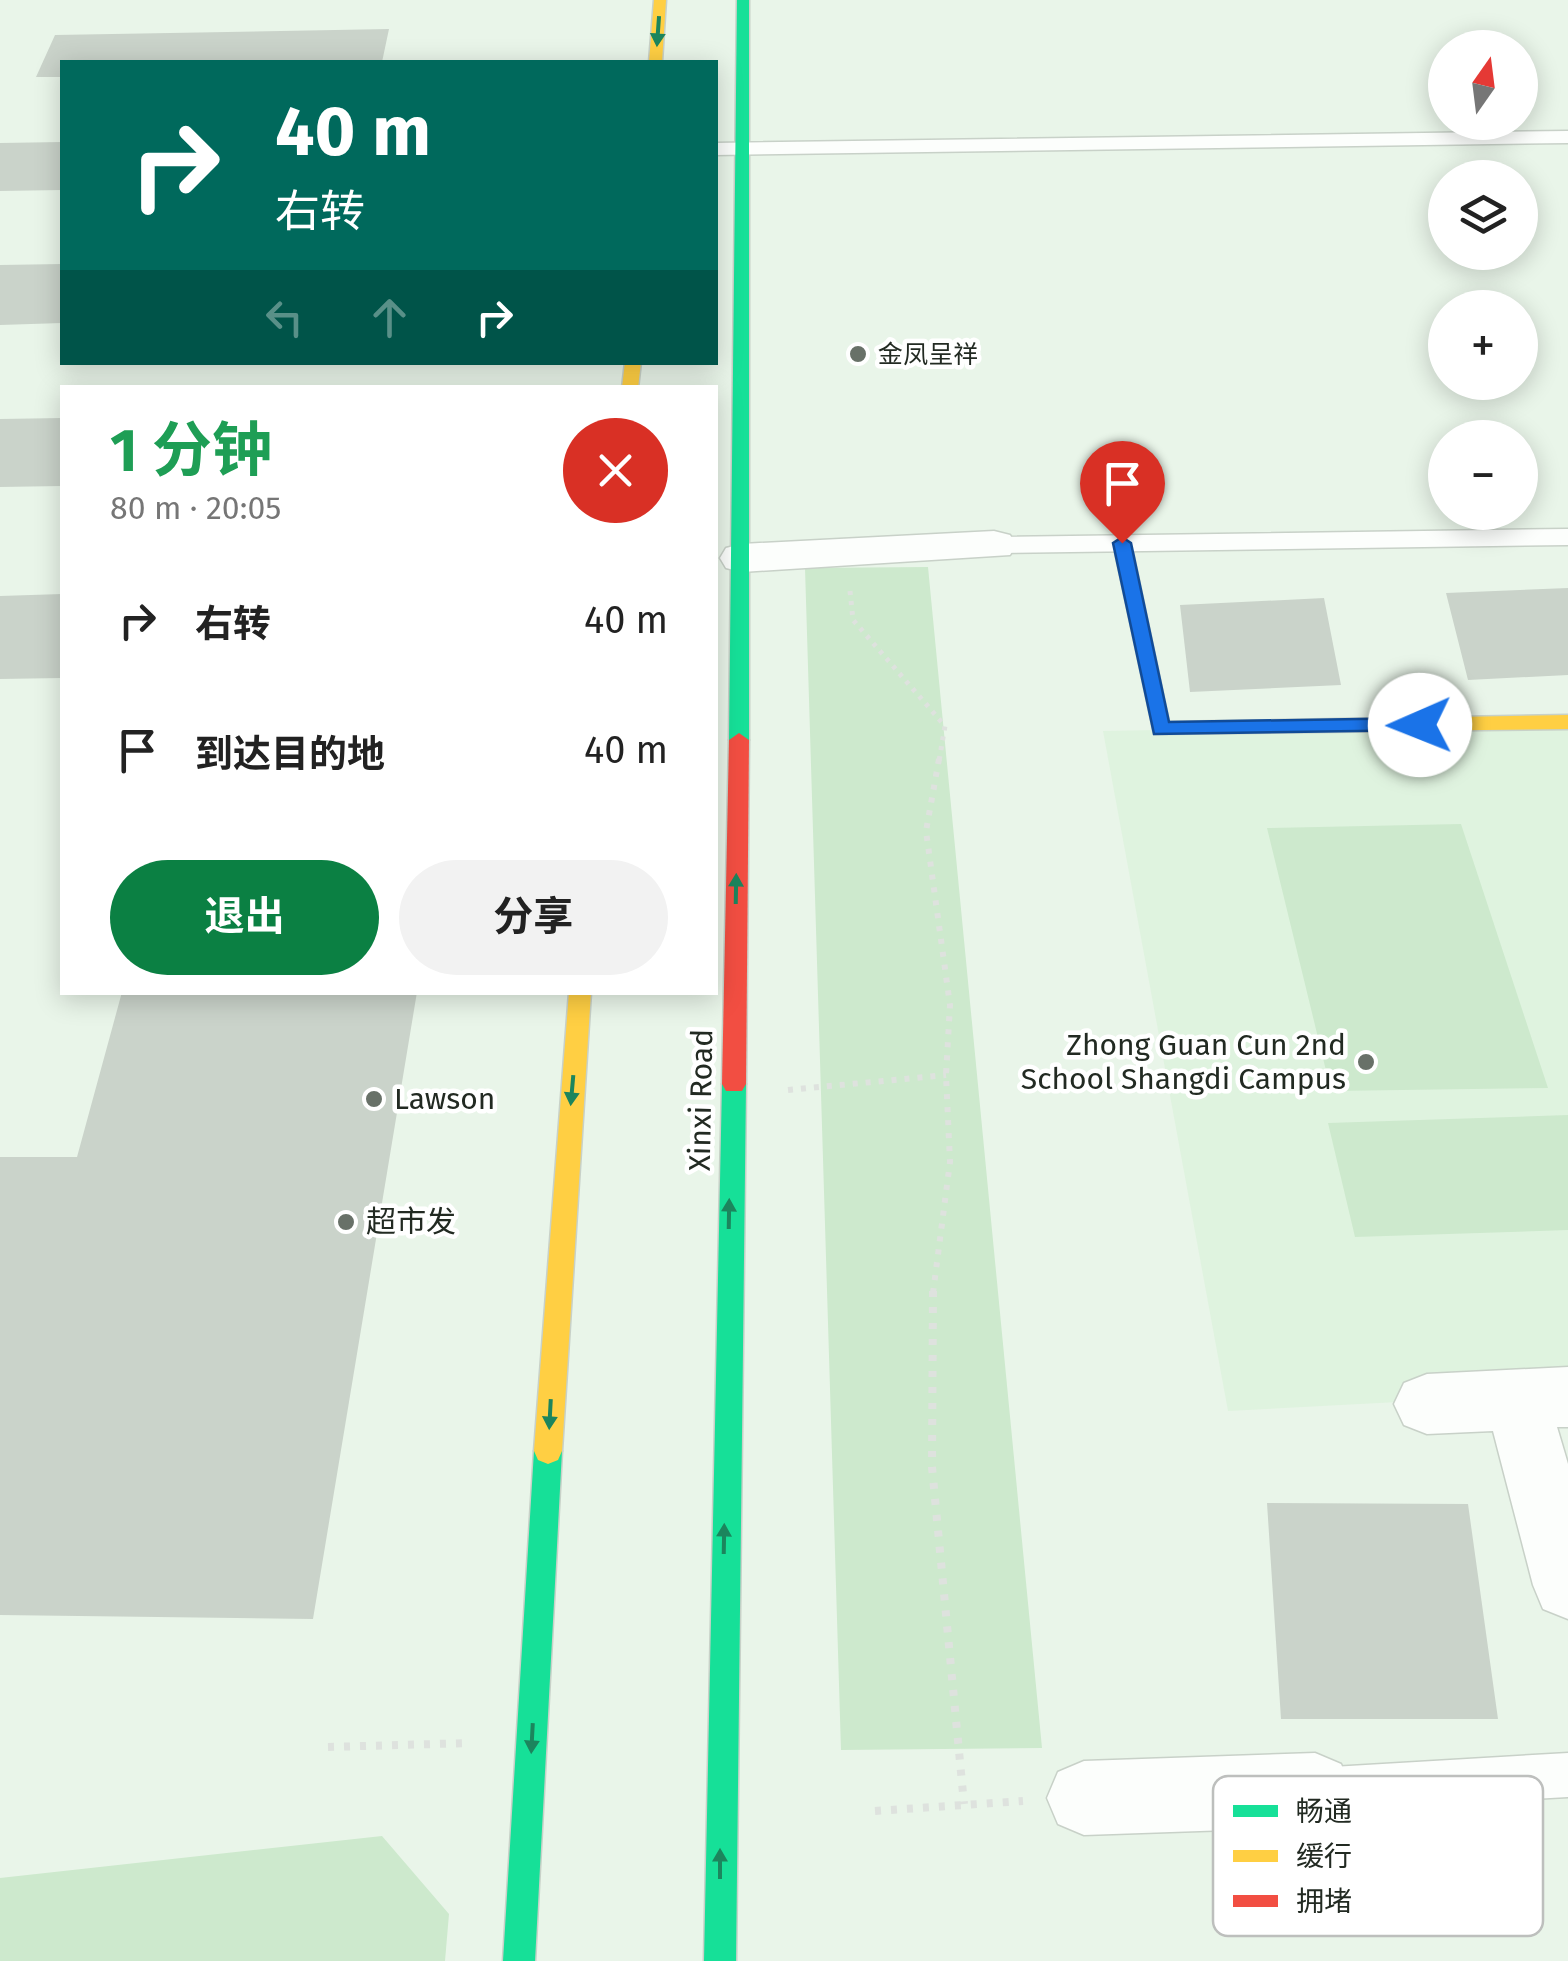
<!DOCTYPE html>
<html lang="zh">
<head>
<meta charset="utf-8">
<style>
	body { margin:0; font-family:"Fira Sans","Noto Sans SC",sans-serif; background:#f2f2f2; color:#222; height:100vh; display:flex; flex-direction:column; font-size:38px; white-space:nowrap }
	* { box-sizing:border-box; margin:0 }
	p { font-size:32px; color:#767676 }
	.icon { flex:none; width:55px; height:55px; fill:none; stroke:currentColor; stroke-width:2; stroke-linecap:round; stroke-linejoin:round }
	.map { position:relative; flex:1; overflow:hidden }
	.panel { position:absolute; left:60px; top:385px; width:658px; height:610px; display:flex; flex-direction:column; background:#fff; border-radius:0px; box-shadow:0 5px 25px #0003 }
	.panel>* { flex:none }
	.top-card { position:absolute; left:60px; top:60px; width:658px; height:305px; border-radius:0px; box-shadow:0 5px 25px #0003; background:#00695c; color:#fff; overflow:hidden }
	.needle { width:65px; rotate:14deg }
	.controls { position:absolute; left:1428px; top:30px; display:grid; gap:20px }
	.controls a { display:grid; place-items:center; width:110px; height:110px; border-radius:50%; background:#fff; box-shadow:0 5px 25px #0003; font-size:50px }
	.pin { position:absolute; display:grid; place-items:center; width:85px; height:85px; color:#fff; margin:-102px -42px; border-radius:50% 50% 50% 0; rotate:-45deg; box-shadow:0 0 10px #0007 }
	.pin .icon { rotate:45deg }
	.me { position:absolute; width:110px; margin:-55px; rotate:269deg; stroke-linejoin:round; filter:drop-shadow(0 0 8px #0008) }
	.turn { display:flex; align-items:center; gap:35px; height:210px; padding:0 50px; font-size:45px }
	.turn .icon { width:130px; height:130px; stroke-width:2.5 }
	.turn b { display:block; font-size:70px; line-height:85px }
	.lanes { display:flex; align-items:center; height:95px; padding:0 50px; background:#0003; justify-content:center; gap:50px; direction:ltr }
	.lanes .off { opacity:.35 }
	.round { display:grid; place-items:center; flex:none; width:105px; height:105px; border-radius:52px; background:#f2f2f2 }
	.head { display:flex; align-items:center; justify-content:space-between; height:170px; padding:0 50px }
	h1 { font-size:60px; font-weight:700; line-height:75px; color:#1e9e55 }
	.button { display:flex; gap:20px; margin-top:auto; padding:20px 50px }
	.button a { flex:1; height:115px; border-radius:60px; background:#0b8043; color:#fff; font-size:40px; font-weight:700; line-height:115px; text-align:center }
	.button a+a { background:#f2f2f2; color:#222 }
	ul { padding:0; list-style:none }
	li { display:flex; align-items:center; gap:30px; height:130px; padding:0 50px }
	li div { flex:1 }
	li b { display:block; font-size:38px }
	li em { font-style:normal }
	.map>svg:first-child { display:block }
</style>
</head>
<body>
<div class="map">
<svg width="1568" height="1961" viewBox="0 0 1568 1961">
	<rect width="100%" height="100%" fill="#e9f5e9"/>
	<!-- built -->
	<path fill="#dff3df" d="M1568 723V1393L1228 1411 1103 731Z"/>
	<!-- green -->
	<path fill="#cde9cd" d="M928 567 1042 1748 841 1750 805 568Z
		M1461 824 1548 1088 1331 1091 1267 828Z
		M1568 1115V1230L1355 1237 1328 1123Z
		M382 1836 449 1914 445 1961H0V1878Z"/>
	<!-- building -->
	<path fill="#cad3ca" d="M389 29 382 62H62V77H36L55 35Z
		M62 142V190L0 191V143Z
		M62 264V323L0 325V265Z
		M62 418V486L0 487V419Z
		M1568 588V675L1468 680 1446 593Z
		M62 594V678L0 679V596Z
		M1324 598 1341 685 1190 692 1180 605Z
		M122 992H417L313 1619 0 1615V1157H77Z
		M1267 1503 1468 1504 1498 1719H1281Z"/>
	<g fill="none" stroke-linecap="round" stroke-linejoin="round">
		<!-- lane casing -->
		<g stroke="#c8d1c8" stroke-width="3">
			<path id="lane" d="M1568 131V143L715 155V143Z
				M1568 529V545L994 553 981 545 994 537Z
				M1568 1753V1797L1315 1812 1299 1806 1293 1790 1299 1774 1315 1768Z"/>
		</g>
		<!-- street casing -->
		<g stroke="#c8d1c8" stroke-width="3">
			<path id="street" d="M994 531 1010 535 1016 545 1010 555 742 572 726 568 720 558 726 548 742 544Z
				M1568 1367V1427H1557L1568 1464V1619L1543 1609 1533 1585 1493 1431 1427 1434 1404 1425 1394 1404 1404 1383 1427 1374Z
				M1315 1753 1341 1764 1352 1790 1341 1816 1315 1827 1084 1835 1058 1824 1047 1798 1058 1772 1084 1761Z"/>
		</g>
		<!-- fast casing -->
		<g stroke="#c8d1c8" stroke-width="3">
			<path id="fast" d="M737 0H749V740L739 747 729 740Z
				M734 1074 742 1077 746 1084 736 1961H704L722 1084 726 1077Z
				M548 1438 558 1442 562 1451 535 1961H503L534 1451 538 1442Z"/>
		</g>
		<!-- slow casing -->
		<g stroke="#c8d1c8" stroke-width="3">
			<path id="slow" d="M654 0H666L662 62H649Z
				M625 362H641L638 388H622Z
				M1122 537 1131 543 1169 722 1568 715V729L1154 734 1113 543Z
				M569 992H591L562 1451 558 1460 548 1464 538 1460 534 1451Z"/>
		</g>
		<!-- jam casing -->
		<g stroke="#c8d1c8" stroke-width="3">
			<path id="jam" d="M739 733 749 740 746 1084 742 1091H726L722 1084 729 740Z"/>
		</g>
		<!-- path-far2 -->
		<path stroke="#dee2de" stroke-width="5" stroke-dasharray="4 6" stroke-linecap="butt" d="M850 591 853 620 945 726 939 761"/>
		<!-- path-far1 -->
		<path stroke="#dee2de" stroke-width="6" stroke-dasharray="5 8" stroke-linecap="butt" d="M788 1090 946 1075
			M933 1293 950 1162 946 1075 950 1005 926 831 939 759"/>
		<!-- path -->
		<path stroke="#dee2de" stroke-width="8" stroke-dasharray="6 10" stroke-linecap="butt" d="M933 1291 932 1467 964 1804
			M328 1747 471 1743
			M875 1811 1023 1801"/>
		<!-- lane -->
		<use href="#lane" fill="#fcfefc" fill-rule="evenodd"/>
		<!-- street -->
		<use href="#street" fill="#fcfefc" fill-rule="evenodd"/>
		<!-- fast -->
		<use href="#fast" fill="#16e098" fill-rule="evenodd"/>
		<!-- slow -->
		<use href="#slow" fill="#ffcf43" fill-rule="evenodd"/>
		<!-- jam -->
		<use href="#jam" fill="#f24e42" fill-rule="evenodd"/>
	</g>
	<!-- one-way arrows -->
	<defs><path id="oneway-solid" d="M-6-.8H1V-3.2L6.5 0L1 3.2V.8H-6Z" transform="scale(2.5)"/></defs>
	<g fill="#1c855d">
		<use href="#oneway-solid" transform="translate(658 31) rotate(94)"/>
		<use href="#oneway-solid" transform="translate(736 889) rotate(-89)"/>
		<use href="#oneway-solid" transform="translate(572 1090) rotate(95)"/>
		<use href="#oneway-solid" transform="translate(729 1214) rotate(-89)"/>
		<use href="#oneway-solid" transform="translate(550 1414) rotate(93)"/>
		<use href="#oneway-solid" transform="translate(724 1539) rotate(-89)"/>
		<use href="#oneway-solid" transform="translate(532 1738) rotate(93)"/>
		<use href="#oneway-solid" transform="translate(720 1864) rotate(-90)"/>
	</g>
	<!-- route -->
	<path fill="#1a73e8" stroke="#114b97" stroke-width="2.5" d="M1122 537 1131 543 1169 722 1420 718 1430 725 1427 730 1154 734 1113 543Z"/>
	<!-- markers -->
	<g fill="#687168" stroke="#fff" stroke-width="4">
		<circle cx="858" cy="354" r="10"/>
		<circle cx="1366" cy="1062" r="10"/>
		<circle cx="374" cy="1099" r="10"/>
		<circle cx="346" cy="1222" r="10"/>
	</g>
	<g text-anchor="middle" stroke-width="9" stroke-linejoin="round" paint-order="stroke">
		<!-- far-poi labels -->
		<g font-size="25" fill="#222a22" stroke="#fff" text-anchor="start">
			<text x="878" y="363">金凤呈祥</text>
		</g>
		<!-- poi labels -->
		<g font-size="30" fill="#222a22" stroke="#fff" text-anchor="start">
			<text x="1346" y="1055" text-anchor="end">Zhong Guan Cun 2nd<tspan x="1346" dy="34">School Shangdi Campus</tspan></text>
			<text x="394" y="1109">Lawson</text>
			<text x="366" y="1232">超市发</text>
		</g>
		<!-- street labels -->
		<g font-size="30" fill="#222a22" stroke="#fff">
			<text transform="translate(701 1100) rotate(-89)" y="10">Xinxi Road</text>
		</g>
	</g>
	<!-- legend -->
	<rect x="1213" y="1776" width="330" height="160" rx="15" fill="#fff" stroke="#bdbfbd" stroke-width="2.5"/>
	<rect x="1233" y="1805" width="45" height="12" fill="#16e098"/>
	<rect x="1233" y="1850" width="45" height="12" fill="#ffcf43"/>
	<rect x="1233" y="1895" width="45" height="12" fill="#f24e42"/>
	<g font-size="28" fill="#222a22">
		<text x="1296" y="1821">畅通</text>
		<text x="1296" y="1866">缓行</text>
		<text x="1296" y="1911">拥堵</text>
	</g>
</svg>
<div class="controls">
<a><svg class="needle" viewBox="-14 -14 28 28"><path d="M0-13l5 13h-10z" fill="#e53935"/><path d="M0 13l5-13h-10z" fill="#767676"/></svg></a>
<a><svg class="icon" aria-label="layers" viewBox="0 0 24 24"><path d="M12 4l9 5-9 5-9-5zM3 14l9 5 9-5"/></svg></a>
<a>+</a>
<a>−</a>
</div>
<div class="pin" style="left:1122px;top:543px;background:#d93025"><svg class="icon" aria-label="arrive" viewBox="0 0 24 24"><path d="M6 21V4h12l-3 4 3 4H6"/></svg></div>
<svg class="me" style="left:1420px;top:725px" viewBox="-20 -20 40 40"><circle r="19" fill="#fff"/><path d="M0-13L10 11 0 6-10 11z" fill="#1a73e8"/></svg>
<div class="top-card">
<div class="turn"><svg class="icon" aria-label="right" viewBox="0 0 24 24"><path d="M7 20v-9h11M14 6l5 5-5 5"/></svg><div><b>40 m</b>右转</div></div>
<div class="lanes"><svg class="icon off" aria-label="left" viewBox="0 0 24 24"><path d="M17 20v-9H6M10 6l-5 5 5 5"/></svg><svg class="icon off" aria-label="ahead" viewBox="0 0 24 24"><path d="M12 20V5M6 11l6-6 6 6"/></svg><svg class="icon" aria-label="right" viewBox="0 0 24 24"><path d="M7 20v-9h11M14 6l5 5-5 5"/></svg></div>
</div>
<section class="panel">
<div class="head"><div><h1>1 分钟</h1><p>80 m · 20:05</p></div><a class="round" style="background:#d93025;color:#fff"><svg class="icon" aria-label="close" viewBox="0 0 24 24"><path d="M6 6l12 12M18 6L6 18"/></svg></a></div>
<ul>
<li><svg class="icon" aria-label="right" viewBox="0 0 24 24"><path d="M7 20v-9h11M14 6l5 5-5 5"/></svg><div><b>右转</b></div><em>40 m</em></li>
<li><svg class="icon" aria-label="arrive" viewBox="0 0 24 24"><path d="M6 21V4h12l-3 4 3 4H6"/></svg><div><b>到达目的地</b></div><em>40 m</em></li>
</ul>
<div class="button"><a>退出</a><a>分享</a></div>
</section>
</div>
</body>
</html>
